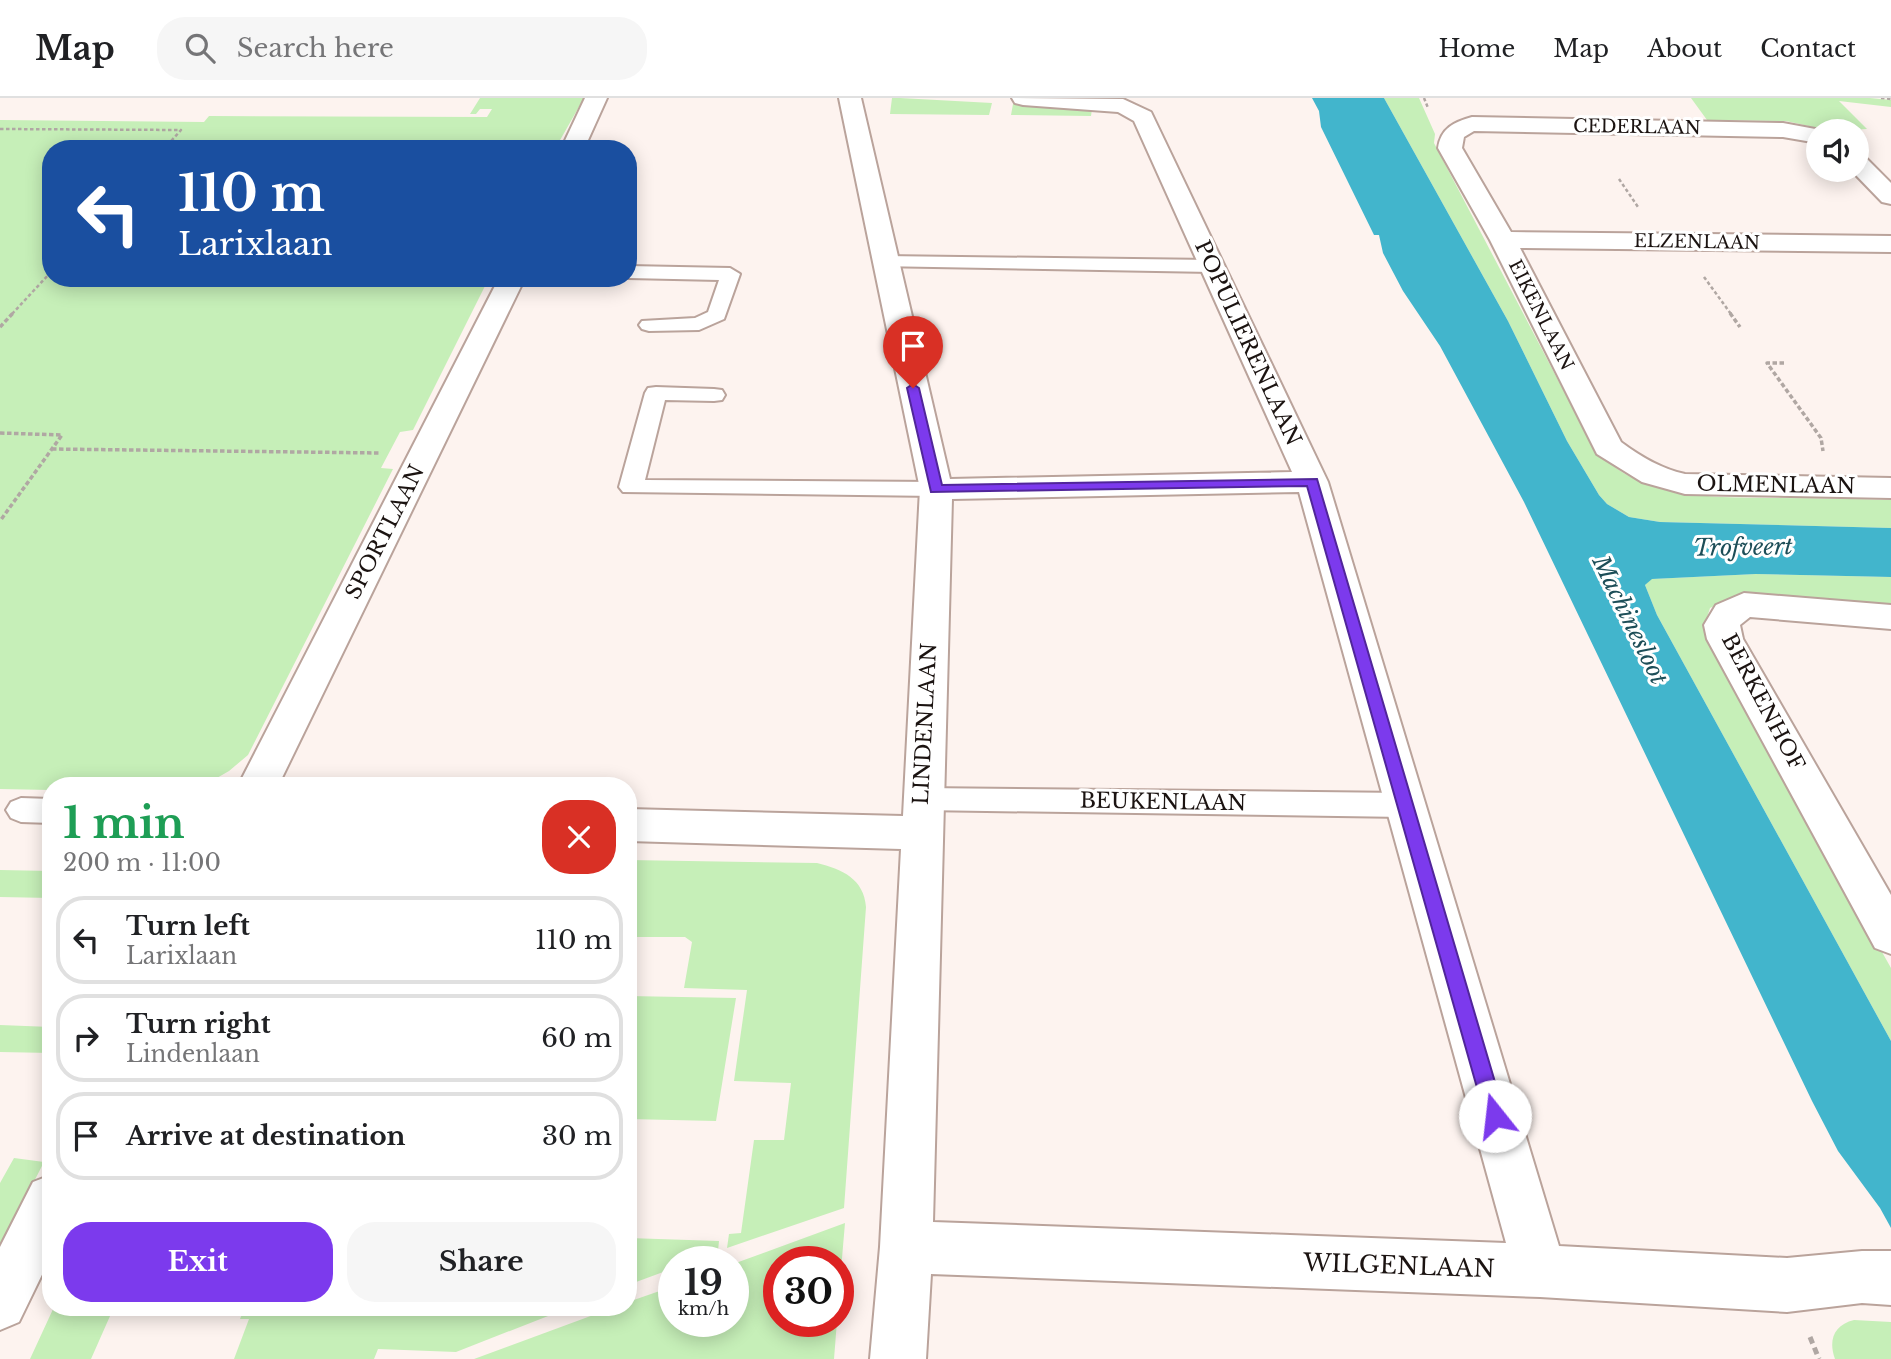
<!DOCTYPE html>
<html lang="en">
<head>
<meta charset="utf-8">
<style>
	body { margin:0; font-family:"Libre Baskerville",serif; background:#f6f6f6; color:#202124; height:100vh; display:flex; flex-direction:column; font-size:26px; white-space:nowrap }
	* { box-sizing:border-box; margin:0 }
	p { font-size:23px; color:#757577 }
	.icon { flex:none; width:38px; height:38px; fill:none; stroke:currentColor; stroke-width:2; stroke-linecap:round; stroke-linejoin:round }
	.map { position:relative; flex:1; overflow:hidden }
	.details { position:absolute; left:42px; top:679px; width:595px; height:539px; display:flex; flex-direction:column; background:#fff; border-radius:28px; box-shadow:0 4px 18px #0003 }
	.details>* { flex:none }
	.guide { position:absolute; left:42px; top:42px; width:595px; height:147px; border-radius:28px; box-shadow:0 4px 18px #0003; background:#1a4fa0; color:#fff; overflow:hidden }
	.tools { position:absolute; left:1806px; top:21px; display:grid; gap:14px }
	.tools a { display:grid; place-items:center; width:63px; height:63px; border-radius:50%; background:#fff; box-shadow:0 4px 18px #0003; font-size:35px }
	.speed { position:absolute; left:658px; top:1148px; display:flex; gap:14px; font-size:35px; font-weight:700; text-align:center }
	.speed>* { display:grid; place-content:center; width:91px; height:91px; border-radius:50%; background:#fff; box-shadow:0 4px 18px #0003; line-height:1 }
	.speed small { font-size:18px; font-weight:400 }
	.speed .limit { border:10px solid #d22; background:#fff; color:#111 }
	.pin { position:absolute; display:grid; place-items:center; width:60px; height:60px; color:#fff; margin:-72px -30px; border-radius:50% 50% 50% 0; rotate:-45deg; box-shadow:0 0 7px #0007 }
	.pin .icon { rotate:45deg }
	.me { position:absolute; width:77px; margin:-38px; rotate:344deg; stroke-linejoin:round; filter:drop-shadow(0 0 5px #0008) }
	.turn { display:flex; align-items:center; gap:24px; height:147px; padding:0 21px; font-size:32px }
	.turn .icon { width:91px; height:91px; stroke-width:2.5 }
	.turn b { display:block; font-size:49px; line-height:60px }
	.round { display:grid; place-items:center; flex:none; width:74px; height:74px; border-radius:28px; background:#f6f6f6 }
	.overview { display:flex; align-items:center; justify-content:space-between; height:119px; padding:0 21px }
	h1 { font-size:42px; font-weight:700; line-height:52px; color:#1e9e55 }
	.cta { display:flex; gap:14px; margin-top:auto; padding:14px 21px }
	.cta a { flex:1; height:80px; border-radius:28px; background:#7c3aed; color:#fff; font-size:28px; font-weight:700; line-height:80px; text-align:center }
	.cta a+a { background:#f6f6f6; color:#202124 }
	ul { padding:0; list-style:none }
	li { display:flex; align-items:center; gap:21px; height:88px; margin:0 14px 10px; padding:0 7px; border:4px solid #e0e0e0; border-radius:28px }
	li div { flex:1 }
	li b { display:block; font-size:26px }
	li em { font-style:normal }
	header { display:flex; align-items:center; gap:42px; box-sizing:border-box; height:98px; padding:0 35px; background:#fff; border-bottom:2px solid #e0e0e0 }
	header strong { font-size:33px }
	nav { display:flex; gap:38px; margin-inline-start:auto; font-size:24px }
	.search { width:490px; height:63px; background:#f6f6f6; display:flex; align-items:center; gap:18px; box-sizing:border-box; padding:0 24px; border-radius:28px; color:#757577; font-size:26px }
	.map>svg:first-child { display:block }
</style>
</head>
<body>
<header>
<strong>Map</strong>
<div class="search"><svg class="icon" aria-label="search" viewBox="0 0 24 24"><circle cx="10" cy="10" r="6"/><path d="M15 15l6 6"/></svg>Search here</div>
<nav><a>Home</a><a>Map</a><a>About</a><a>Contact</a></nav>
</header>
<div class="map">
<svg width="1891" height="1261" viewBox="0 0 1891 1261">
	<rect width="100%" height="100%" fill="#fdf3ef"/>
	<!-- green -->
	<path fill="#c6efb8" d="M480 0H584L555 51H51V180H489L413 332 400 334 381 370 393 371 248 657 229 673 203 688H51V692L0 691V22L204 24 209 18 487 19 492 11H480L476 16H470Z
		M892 0H900L992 5 989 17 890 16Z
		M1384 0H1419L1435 36 1434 45 1592 347C1636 402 1707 399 1772 400 1811 400 1851 401 1891 402V430L1660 424 1629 419 1607 406 1599 397 1567 343 1508 223Z
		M1691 0H1870L1891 2V9L1839 3 1867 31 1831 33 1786 23 1707 22Z
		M1013 6 1092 11 1091 18 1011 17Z
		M1756 476 1891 479V507L1736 498 1710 510 1704 529 1763 643 1891 870V943L1657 517 1645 487 1651 481Z
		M628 762 817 765C842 771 864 781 866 809L844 1110 727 1150 729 1136 741 1135 754 1042H784L791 985 734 983 747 892 684 890 692 844 685 839H628Z
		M0 772 51 773V800L0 799Z
		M628 898 736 900 716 1023 628 1021Z
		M0 927 51 929V955L0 954Z
		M14 1060 44 1064 0 1150V1085Z
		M845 1125 838 1207V1164H779V1223H837L834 1261H474L615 1209H628V1204L674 1188V1223H733V1166Z
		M628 1140 719 1143 718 1153 690 1164H674V1170L628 1187Z
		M54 1209H114L91 1261H30Z
		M245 1209H571L456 1254 378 1251 374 1261H234L249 1221H240Z
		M1854 1222 1891 1224V1261H1835C1828 1242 1834 1227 1854 1222Z"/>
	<!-- water -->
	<path fill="#42b5cc" d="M1312 0H1384L1508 223 1567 343 1599 397 1607 406 1629 419 1660 424 1891 430V479L1756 476 1652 481 1645 487 1657 517 1891 943V1130L1880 1110 1838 1053 1812 1003 1524 404 1440 248 1403 193 1383 155 1379 137H1374L1321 29 1319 13Z"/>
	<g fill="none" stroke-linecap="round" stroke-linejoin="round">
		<!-- lane casing -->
		<g stroke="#baa39b" stroke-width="4">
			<path id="lane" d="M884 158 1212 162 1222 168 1212 174 877 168 874 164 877 160Z
				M628 168 730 170 740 176 724 221 699 232 649 233 642 231 639 227 642 223 695 220 708 214 719 182 628 180Z
				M656 289 714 291 722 292 725 297 722 302 714 303 665 302 645 382 936 384 944 386 948 391 944 396 936 398 623 394 619 389 645 295 648 290Z
				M922 690 1405 695 1415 699 1420 707 1415 715 1405 719 922 712 912 709 907 701 912 693Z
				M21 700 51 701V725L21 724 11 720 6 712 11 704Z"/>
		</g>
		<!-- street casing -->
		<g stroke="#baa39b" stroke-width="4">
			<path id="street" d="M585 0H607L584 51H561Z
				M839 0H861L950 381 1292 374 1134 23 1118 14 1023 7 1015 5 1012 0 1123 1 1151 14 1328 384 1559 1148 1787 1160 1862 1153H1891V1207L1862 1205 1787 1214 1540 1199 931 1176 926 1261H870L880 1149 901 751 628 743V711L903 718 920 391ZM1299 394 1506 1145 933 1124 952 401Z
				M1472 19 1783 25 1826 33H1818V45L1783 39 1474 33 1464 39 1462 50 1511 134 1891 138V154L1520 150 1621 344C1640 358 1661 371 1685 376L1891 380V400L1685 396 1642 384 1597 356 1490 142 1438 50C1441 30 1454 24 1472 19Z
				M1857 57 1865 59 1891 85V106L1882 104 1851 72H1857Z
				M499 180H525L278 688H238Z
				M1744 495 1891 507V531L1750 519 1740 527 1743 541 1891 797V856L1875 850 1707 541 1704 527 1716 507Z
				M51 1077V1158L19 1224 0 1232V1149L33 1084Z"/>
		</g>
		<!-- path-far2 -->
		<path stroke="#b0a7a3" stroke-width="2.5" stroke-dasharray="3.5 2.5" stroke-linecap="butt" d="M1424 0 1428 10
			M1881 0 1891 1
			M0 31 181 32 164 51
			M1619 81 1638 109
			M1704 179 1731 216
			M12 216 51 174"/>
		<!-- path-far1 -->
		<path stroke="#b0a7a3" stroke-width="3.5" stroke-dasharray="4.5 2.5" stroke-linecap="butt" d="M1730 215 1740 229
			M0 229 13 215
			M1784 265H1767L1821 340 1823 353
			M0 335 62 337 0 423
			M52 351 381 355"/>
		<!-- path -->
		<path stroke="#b0a7a3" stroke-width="5" stroke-dasharray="7 4.5" stroke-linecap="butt" d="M1810 1239 1819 1261"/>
		<!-- lane -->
		<use href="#lane" fill="#fff" fill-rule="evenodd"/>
		<!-- street -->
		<use href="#street" fill="#fff" fill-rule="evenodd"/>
	</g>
	<!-- route -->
	<path fill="#7c3aed" stroke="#51269a" stroke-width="2" d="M913 286 919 290 942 387 1317 381 1505 1018 1502 1024 1495 1027 1488 1024 1485 1018 1307 388 931 394 907 290Z"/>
	<g text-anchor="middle" stroke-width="6" stroke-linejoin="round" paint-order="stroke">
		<!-- far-street labels -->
		<g font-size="18" fill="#1b1311" stroke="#fff">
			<text transform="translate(1637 29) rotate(1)" y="6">CEDERLAAN</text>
			<text transform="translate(1697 144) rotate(1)" y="6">ELZENLAAN</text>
			<text transform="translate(1541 217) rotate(63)" y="6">EIKENLAAN</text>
		</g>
		<!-- street labels -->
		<g font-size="21" fill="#1b1311" stroke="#fff">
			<text transform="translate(1248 245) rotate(65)" y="7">POPULIERENLAAN</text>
			<text transform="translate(1776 387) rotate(1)" y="7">OLMENLAAN</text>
			<text transform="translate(385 434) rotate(-63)" y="7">SPORTLAAN</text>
			<text transform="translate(1763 604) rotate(62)" y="7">BERKENHOF</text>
			<text transform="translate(925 626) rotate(-87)" y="7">LINDENLAAN</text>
			<text transform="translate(1163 704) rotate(1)" y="7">BEUKENLAAN</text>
		</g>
		<!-- water labels -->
		<g font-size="23" font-style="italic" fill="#1d4e58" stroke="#fff">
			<text transform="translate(1743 449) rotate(-1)" y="8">Trofveert</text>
			<text transform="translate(1630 522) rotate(64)" y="8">Machinesloot</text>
		</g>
		<!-- near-street labels -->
		<g font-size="24" fill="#1b1311" stroke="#fff">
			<text transform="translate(1399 1168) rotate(2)" y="8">WILGENLAAN</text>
		</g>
	</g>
</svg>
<div class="tools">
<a><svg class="icon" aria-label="sound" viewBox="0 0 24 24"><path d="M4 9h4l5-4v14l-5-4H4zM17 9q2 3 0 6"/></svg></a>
</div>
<div class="speed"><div>19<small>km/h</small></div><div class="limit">30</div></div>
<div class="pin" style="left:913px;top:290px;background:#d93025"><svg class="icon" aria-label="arrive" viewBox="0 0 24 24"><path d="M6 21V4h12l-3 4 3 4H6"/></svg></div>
<svg class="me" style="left:1495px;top:1018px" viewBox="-20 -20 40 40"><circle r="19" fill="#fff"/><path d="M0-13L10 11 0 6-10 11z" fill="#7c3aed"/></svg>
<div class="guide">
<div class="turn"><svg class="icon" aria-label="left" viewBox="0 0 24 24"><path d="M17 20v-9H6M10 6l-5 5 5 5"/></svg><div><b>110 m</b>Larixlaan</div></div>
</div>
<section class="details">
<div class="overview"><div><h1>1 min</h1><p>200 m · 11:00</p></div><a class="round" style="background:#d93025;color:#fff"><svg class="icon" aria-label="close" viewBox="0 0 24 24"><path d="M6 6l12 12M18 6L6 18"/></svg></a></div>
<ul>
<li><svg class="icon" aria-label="left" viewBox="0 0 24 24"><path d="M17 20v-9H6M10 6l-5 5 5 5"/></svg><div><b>Turn left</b><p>Larixlaan</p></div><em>110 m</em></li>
<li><svg class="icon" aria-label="right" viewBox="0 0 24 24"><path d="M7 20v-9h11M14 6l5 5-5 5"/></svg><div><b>Turn right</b><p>Lindenlaan</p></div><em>60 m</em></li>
<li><svg class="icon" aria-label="arrive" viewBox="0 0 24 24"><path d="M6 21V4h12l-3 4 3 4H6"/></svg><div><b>Arrive at destination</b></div><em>30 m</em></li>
</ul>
<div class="cta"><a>Exit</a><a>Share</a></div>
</section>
</div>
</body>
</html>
